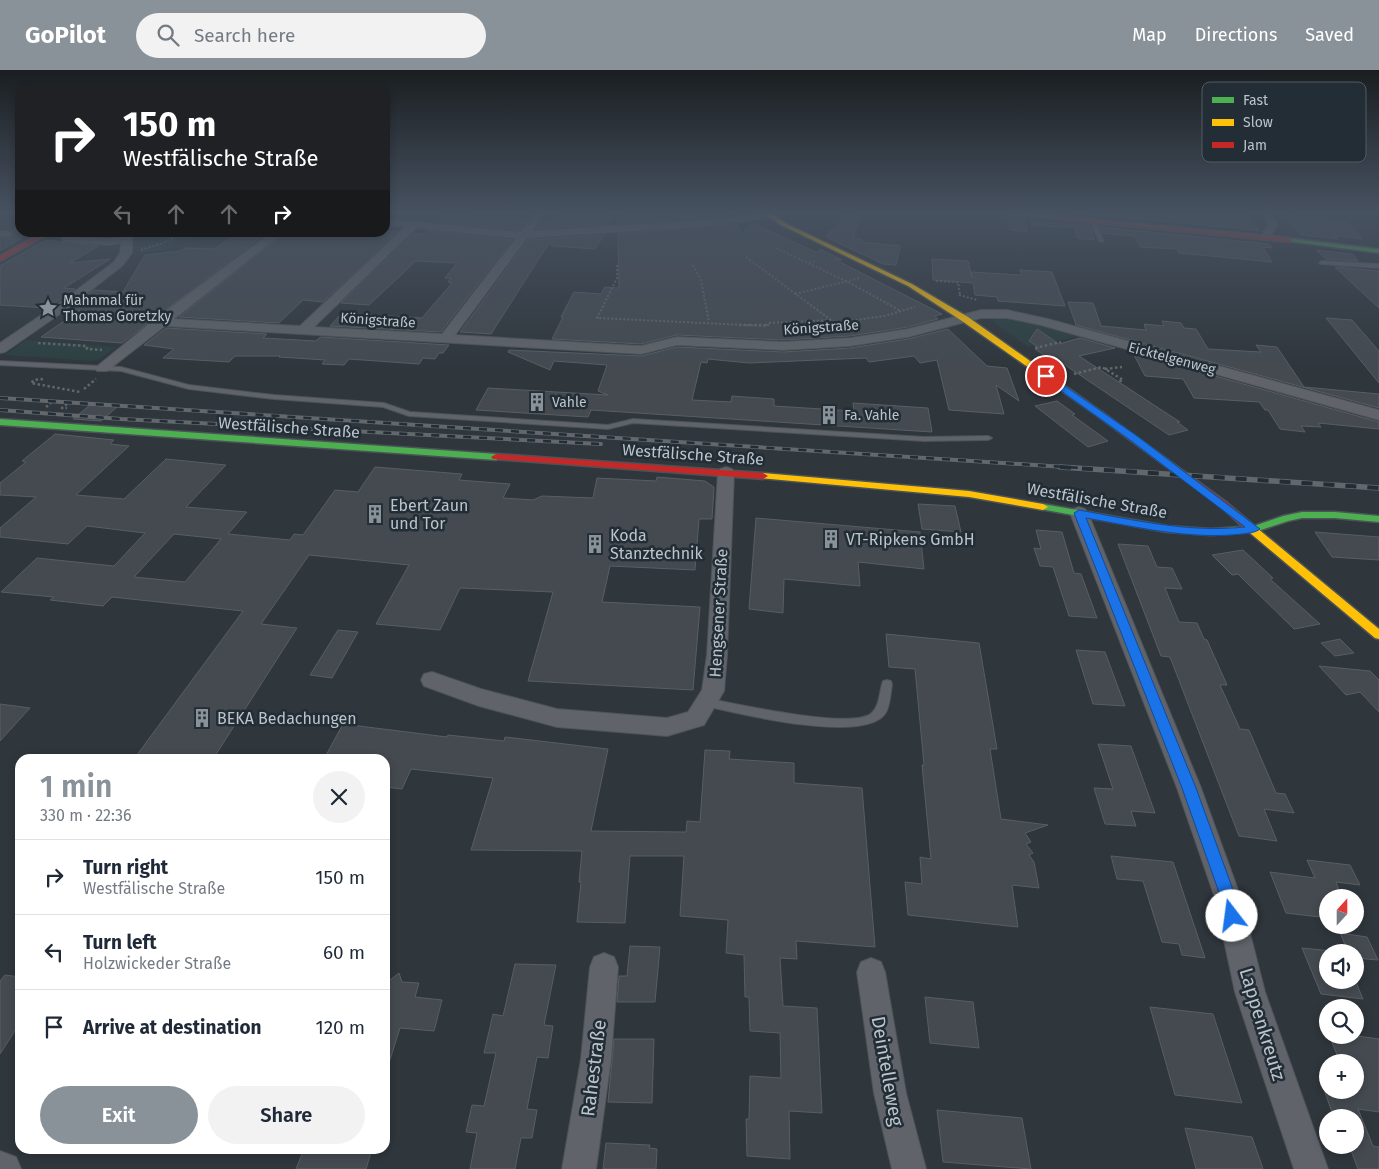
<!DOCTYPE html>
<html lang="en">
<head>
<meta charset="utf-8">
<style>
	body { margin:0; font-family:"Fira Sans",sans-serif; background:#f2f2f3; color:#1f2937; height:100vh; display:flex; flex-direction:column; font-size:19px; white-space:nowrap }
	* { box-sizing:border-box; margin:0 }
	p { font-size:16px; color:#747a83 }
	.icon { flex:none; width:28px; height:28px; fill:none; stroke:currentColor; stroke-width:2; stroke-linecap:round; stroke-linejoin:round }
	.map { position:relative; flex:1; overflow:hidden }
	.drawer { position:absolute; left:15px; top:684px; width:375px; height:400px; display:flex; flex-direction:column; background:#fff; border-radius:15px; box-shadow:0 2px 8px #0003 }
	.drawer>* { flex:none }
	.guide { position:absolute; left:15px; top:15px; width:375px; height:152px; border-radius:15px; box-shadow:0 2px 8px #0003; background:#202124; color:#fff; overflow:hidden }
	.needle { width:32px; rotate:21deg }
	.tools { position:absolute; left:1319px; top:819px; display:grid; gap:10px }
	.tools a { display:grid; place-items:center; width:45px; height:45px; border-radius:50%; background:#fff; box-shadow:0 2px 8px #0003; font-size:25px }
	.pin { position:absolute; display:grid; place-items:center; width:42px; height:42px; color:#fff; margin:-21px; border:2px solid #fff; border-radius:50%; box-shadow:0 1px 5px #0007 }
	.me { position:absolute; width:55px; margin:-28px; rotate:345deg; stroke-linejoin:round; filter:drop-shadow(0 0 4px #0008) }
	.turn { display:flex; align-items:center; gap:18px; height:105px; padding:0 25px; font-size:22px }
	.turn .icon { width:65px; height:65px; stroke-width:2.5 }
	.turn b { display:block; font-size:35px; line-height:42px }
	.lanes { display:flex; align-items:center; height:48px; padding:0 25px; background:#0003; justify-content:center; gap:25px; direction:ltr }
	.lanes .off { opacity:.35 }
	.round { display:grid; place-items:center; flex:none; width:52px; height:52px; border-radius:26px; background:#f2f2f3 }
	.summary { display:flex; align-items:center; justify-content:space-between; height:85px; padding:0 25px }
	h1 { font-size:30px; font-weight:600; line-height:38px; color:#8a9299 }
	.button { display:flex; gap:10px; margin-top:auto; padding:10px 25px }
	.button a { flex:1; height:58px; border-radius:30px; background:#8a9299; color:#fff; font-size:20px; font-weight:600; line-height:58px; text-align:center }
	.button a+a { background:#f2f2f3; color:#1f2937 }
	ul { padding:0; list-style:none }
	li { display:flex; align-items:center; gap:15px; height:75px; padding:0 25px; border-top:1px solid #e0e1e3 }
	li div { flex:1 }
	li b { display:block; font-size:19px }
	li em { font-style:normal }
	header { display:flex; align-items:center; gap:30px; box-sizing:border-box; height:70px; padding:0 25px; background:#8a9299; color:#fff }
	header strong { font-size:24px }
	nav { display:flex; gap:28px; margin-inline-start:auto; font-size:18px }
	.search { width:350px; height:45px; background:#f2f2f3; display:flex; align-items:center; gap:12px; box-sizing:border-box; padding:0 18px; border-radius:28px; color:#747a83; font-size:19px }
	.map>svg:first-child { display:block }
</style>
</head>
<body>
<header>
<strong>GoPilot</strong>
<div class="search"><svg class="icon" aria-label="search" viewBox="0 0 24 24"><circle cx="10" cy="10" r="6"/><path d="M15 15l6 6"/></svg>Search here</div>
<nav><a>Map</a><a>Directions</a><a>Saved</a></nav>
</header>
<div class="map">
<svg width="1379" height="1099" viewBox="0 0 1379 1099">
	<rect width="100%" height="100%" fill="#2f363c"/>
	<!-- green -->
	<path fill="#2c4041" d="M171 162 195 163 165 180 137 183 138 178 152 174Z
		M1005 248 1034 253 1081 266 1028 277 993 252 995 249Z
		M26 270 116 277 101 288 93 291 5 285Z"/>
	<!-- building -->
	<path fill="#444a50" stroke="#585e63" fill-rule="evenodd" d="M630 143H728L730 146 617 154V146L625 147Z
		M844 143H861L853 168 862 169 861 172 900 176 896 195 883 194 826 167 830 160H836Z
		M1073 143H1245L1259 161 1255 160Z
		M444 145 504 148 527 150 520 160 437 152Z
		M558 145 586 146 587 145 615 146 610 154 536 159 542 151 553 152Z
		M1283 145 1348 152 1362 169 1334 166 1338 169 1301 165Z
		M1007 146 1012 149 1025 150 1027 162 1010 160Z
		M1032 151 1091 156 1094 170 1077 168 1075 158 1032 155Z
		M752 153 818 183 820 179 842 190 834 189 942 244 935 246 938 249 908 257 850 266 783 270 677 265 641 274 552 269 563 247H561L574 222 601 224 605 217 619 218 618 164 736 154 742 165Z
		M20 155 21 169 0 181V169L11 168 14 163 11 160Z
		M1100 157 1269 174 1272 178 1263 177 1272 192 1179 183 1177 179 1140 177 1135 166 1103 163Z
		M385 161 397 162 323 232 303 230 279 253 179 247 286 162Z
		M428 161 512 170 441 262 330 256 342 243 422 248 452 213 448 212 451 208H445L457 193 416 191 369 235 341 233 414 163 426 164Z
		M239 162H268L122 273 41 267 80 240 70 239 94 220 123 222 145 185 181 181 185 178 215 179Z
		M604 165 595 179 554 176 549 173 491 264 460 262 528 170Z
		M45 170 98 176 70 193 110 189 64 218 75 219 48 238 0 235V196Z
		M1316 180 1352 184 1358 191 1326 189Z
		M932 189 968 191 972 208 971 202 1022 205 1020 200 1052 202 1065 236 998 231 997 227 975 225 973 213 933 210Z
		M1335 197 1379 201V238L1355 216Z
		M1068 232 1093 233 1101 256 1146 260 1144 254 1164 256 1162 251 1181 253 1184 258 1196 259 1208 279 1261 282 1256 275 1277 277 1304 317 1379 324V338L1076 255Z
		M1326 248 1352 250 1379 281V313Z
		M166 258 267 264 263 268 316 271 320 267 449 275 443 283H439L435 289 423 288 419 294 349 289 344 295 322 294 325 290 279 287 280 286H235L229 292 163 288 174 279 144 275Z
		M948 259 987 296 1007 298 1019 331 996 315 1004 344 949 340 937 290 920 293 914 286 869 292 866 288 749 293 708 289 707 293 701 292 692 330 731 332 732 326 774 329V336L854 341 853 333 928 338 932 362 591 340 588 347 476 340 488 318 608 325 598 321 607 295 554 291 550 300 508 282 509 280 641 286 677 277 783 282 850 278 908 269Z
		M1037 259 1059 274 1080 268 1115 278 1079 286 1180 352H1177L1188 360 1169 365 1059 291 1054 292 1035 279 1039 278 1029 271Z
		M1133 283 1379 352V359L1318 353 1321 357 1301 356 1305 362 1280 359 1268 340H1265L1259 332 1194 328 1183 309 1145 306Z
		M1057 331 1075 344 1072 345 1108 371 1088 377 1035 336Z
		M90 335 117 337 101 351 73 349Z
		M55 364 114 370 110 374 129 376 76 425 124 429 166 389 226 395 186 437 247 442 228 464 290 470 294 464 303 465 335 420 358 422 375 397 462 404 459 410 510 414 503 428 533 430 542 426 593 428 597 408 656 411 657 407 705 411 714 417 712 449H699L695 500 610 496 602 532 700 537 693 620 528 611 553 522 460 518 440 560 376 554 409 495 309 485 261 554 297 558 213 689H134L243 541 112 527 103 536 50 530 54 527 1 522 37 488 114 496 145 463 87 456 68 474 0 467V458L36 427 0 425V413L26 392 22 391ZM174 464 221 469 185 512 134 507Z
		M918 434 955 436 961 462 922 459Z
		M756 448 920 462 924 499 858 492 860 516 784 509 783 543 749 539Z
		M1036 460 1062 462 1074 503 1081 504 1097 548 1069 546 1053 497 1040 496 1034 478 1041 479Z
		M1315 462 1379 467V490L1332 487Z
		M1118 474 1148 476 1157 497 1172 498 1182 519 1165 518 1179 552 1197 553 1204 569 1207 570 1227 615H1220L1240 659 1249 660 1276 723 1285 724 1294 743 1264 739 1277 771 1239 766 1170 587 1161 586Z
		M1243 480 1273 508 1270 509 1320 554 1294 559 1238 504 1232 505 1212 485Z
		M338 560 358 562 332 608 310 605Z
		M886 564 979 573 997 679H990L1001 749 1048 755 1025 763 1031 772 1026 774 1033 783 1029 785 1034 792 1039 818 1012 815 1018 857 908 845 905 812 922 814 920 787 931 789 922 695H924L915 599 889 597Z
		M1340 569 1354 583 1335 586 1321 573Z
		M1076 580 1105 582 1125 636 1093 634Z
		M1319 596 1370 601 1379 610V642L1360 622 1346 625Z
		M0 634 30 638 0 671Z
		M343 654 447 667 448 665 504 671 505 667 608 679 591 761 686 762 687 751 700 752 705 680 730 681 729 689 794 693V713L862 718 875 877 796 871 797 889 780 888 783 936 817 938 822 1043 789 1041 790 1089 747 1086 746 1049H749L750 1006 781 1008 780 963 750 961 749 927H745L744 885 726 883 728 850 680 846 684 786H630L625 853 577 852 581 812H579L582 781 471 780 493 708 411 699 402 719 385 717V689H324Z
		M1098 674 1131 676 1155 743 1131 741 1136 756 1105 754 1094 718 1113 719Z
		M1111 786 1173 792 1205 888 1182 885 1179 874 1162 872 1143 811 1117 809Z
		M1307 790 1350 795 1360 815 1336 812 1342 828H1328V848L1286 843 1270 802 1315 808Z
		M1340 863 1367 867 1378 890 1355 888V882H1348Z
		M630 876 660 877 655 932H617L619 906H627Z
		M1302 878 1342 882H1328V910H1355L1363 929 1321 924Z
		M515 894 556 895 544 955 553 956 548 988 537 987 527 1039 537 1040 532 1068H521L515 1099H470L477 1063 466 1062 472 1035 484 1036 496 983H484L493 944 503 946Z
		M399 903 402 912 419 913 415 927 442 930 434 961 400 958 389 993 385 992V914Z
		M5 905 20 907V953L0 984V911Z
		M925 927 973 932 979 978 930 973Z
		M1150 937 1213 944 1242 1033 1175 1025Z
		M1329 965H1350L1379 969V1042L1358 1039 1373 1076 1379 1077V1099H1358L1349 1075H1355V1048H1334L1322 1014 1328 1015V1020H1355V992H1340Z
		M614 969H654L652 1033 608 1032Z
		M937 1040 1022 1048 1031 1099 943 1092Z
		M1185 1058 1252 1067 1263 1099H1196Z
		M606 1073 650 1075 649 1078 657 1079 656 1099H603Z
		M304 1079H372L366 1099H296Z"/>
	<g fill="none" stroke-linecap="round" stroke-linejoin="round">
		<!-- lane casing -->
		<g stroke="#4c5358" stroke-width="2">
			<path id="lane" d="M1090 149 1095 150 1104 172 1099 171Z
				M1322 191 1379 194V198L1320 194 1319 193Z
				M0 291 121 297 189 315 274 325 384 333 410 342 608 355 633 349 924 367 988 366 992 368 988 370 924 371 633 353 608 359 409 346 383 337 274 329 189 319 121 301 0 295Z
				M887 610 891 611 892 614C891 622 890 637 885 644 863 674 740 644 706 636L702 635 701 632 702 629 706 628C736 634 845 658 869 645 879 639 879 625 882 614L883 611Z"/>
		</g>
		<!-- street casing -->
		<g stroke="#4c5358" stroke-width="2">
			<path id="street" d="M535 143H545L532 161 707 150 773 143 774 145 769 148 707 156 527 168 455 265 641 276 677 267 783 272 850 268 908 259 981 240H1007L1048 249 1379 340V350L1041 255 1007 248H981L908 267 850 276 783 280 677 275 641 284 165 256 107 301H97L95 298 155 249 272 162H284L174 249 300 256 405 157 385 155V149L521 162ZM416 158 516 168 442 264 314 257Z
				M1261 143H1271L1278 155 1272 164H1264L1263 162 1268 155Z
				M0 161 11 162 12 164 11 166 0 167Z
				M122 162H132V183L122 196 67 239 5 282 0 283V273L59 233 114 192 120 183 121 173 110 175 67 172 63 171 62 169 63 167 110 169 121 167Z
				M726 397 732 399 734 402 727 585 724 621 704 655 667 666 557 657 479 636 424 616 421 610 424 604 432 602 481 619 557 639 667 648 688 642 702 620 707 585 718 402 720 399Z
				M1079 437 1085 439 1088 443 1201 718 1241 828 1265 922 1328 1099H1294L1235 922 1215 828 1177 718 1070 443 1073 439Z
				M604 883 614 887 618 897 611 989 596 1099H562L581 989 590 897 594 887Z
				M871 888 881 892 885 902 906 1023 926 1099H892L874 1023 857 902 861 892Z
				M0 1081 16 1087 21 1099H0Z"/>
		</g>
		<!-- fast casing -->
		<g stroke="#4c5358" stroke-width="3">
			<path id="fast" d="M1289 168 1379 179V183L1287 171 1286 170Z
				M0 349 496 384 501 387 496 390 0 355Z
				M1043 434 1167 456 1211 459 1254 456 1283 446 1302 442H1335L1379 446V452L1335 448H1302L1288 451 1255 462 1211 465 1167 462 1040 439 1038 437Z"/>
		</g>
		<!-- slow casing -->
		<g stroke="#4c5358" stroke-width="3">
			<path id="slow" d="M764 143H771L785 153 912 214 968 247 1106 345 1105 347H1099L962 251 908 216 781 155Z
				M763 403 969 421 1043 434 1048 437 1043 440 969 427 760 408 758 406Z
				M1247 452 1251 453 1379 559V569L1375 568 1243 457 1242 455Z"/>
		</g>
		<!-- jam casing -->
		<g stroke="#4c5358" stroke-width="3">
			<path id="jam" d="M1009 143H1028L1289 168 1292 170 1289 172 1012 145Z
				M44 162H52L0 191V186Z
				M1102 342 1226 432 1251 453 1252 455 1251 457H1243L1220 436 1099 347V343Z
				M496 384 763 403 768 406 763 409 493 389 491 387Z"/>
		</g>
		<!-- path-far1 -->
		<path stroke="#61686b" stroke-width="2" stroke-dasharray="2 2" stroke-linecap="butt" d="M776 178 848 212 901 241
			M141 180 163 173 185 162
			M746 187 831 250
			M809 193 815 191
			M617 195V208L597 248 766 256
			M693 195 701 210 709 252
			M936 211 958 212 960 225
			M795 224 860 208
			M959 225 977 230
			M768 256V253L831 250 835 253 884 246 915 237"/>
		<!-- path -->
		<path stroke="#61686b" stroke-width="2.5" stroke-dasharray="2.5 2.5" stroke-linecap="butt" d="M739 255H768
			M38 273 87 276V279L102 280
			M1035 278 1061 272
			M1105 299 1122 297
			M1074 304 1102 297 1123 310 1118 312
			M43 309 34 310 31 313 80 322
			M84 319 96 309
			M67 334 62 338H67
			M46 337 51 333"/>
		<!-- lane -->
		<use href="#lane" fill="#60646a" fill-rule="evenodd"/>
		<!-- street -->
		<use href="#street" fill="#60646a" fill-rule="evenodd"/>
		<!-- fast -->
		<use href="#fast" fill="#4caf50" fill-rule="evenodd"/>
		<!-- slow -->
		<use href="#slow" fill="#ffc107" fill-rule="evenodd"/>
		<!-- jam -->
		<use href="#jam" fill="#c62828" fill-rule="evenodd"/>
		<!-- tram -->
		<path stroke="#63686d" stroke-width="1" d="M1000 143 1278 167 1379 179"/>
		<!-- rail-far1 casing -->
		<g stroke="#63686d" stroke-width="4">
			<path id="rail-far1" d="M0 328 1080 398
				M0 340 121 349 601 374"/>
		</g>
		<!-- rail casing -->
		<g stroke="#63686d" stroke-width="5.5">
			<path id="rail" d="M1060 397 1379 418"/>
		</g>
		<!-- rail-far1 -->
		<use href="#rail-far1" stroke="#222d36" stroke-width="2.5" stroke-dasharray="8" stroke-linecap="butt"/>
		<!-- rail -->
		<use href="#rail" stroke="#222d36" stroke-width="4" stroke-dasharray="11" stroke-linecap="butt"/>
	</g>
	<!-- sky -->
	<linearGradient id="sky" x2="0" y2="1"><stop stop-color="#1a1e21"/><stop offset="0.48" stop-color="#475261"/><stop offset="1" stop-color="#475261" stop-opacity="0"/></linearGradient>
	<rect width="1379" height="297" fill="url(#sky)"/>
	<!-- route -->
	<path fill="#1a73e8" stroke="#114b97" d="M1043 305H1049L1137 366 1260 459C1255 463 1248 463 1242 464 1190 470 1137 457 1086 448L1196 718 1236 828 1240 846 1238 852 1232 854 1227 852 1221 828 1182 718 1074 443 1079 440C1134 450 1189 463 1245 457L1130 370 1043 308Z"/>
	<!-- icons -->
	<defs>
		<g id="sight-bare" transform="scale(1.5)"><path d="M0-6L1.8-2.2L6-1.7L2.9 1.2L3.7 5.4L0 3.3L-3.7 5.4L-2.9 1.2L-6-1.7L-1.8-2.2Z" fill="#8a9299" stroke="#222d36" stroke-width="2.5" paint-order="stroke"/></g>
		<g id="building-bare" transform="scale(1.5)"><path d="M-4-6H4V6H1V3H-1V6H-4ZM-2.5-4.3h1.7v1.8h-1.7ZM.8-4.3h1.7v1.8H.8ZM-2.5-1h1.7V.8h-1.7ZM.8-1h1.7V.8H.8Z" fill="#8a9299" stroke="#222d36" stroke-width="2.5" paint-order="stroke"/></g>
	</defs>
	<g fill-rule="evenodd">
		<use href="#sight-bare" x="48" y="238"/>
		<use href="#building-bare" x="537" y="332"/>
		<use href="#building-bare" x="829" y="345"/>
		<use href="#building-bare" x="375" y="444"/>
		<use href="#building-bare" x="831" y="469"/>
		<use href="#building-bare" x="595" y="474"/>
		<use href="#building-bare" x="202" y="648"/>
	</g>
	<g text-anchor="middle" stroke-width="5" stroke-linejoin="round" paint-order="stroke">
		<!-- far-poi labels -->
		<g font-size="14" fill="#bbc3cb" stroke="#222d36" text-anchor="start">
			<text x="63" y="235">Mahnmal für<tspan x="63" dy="16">Thomas Goretzky</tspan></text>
			<text x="552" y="337">Vahle</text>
			<text x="844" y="350">Fa. Vahle</text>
		</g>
		<!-- far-street labels -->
		<g font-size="14" fill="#bbc3cb" stroke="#222d36">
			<text transform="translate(378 250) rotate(4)" y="5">Königstraße</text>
			<text transform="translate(821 257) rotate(-4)" y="5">Königstraße</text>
			<text transform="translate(1172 288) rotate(15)" y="5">Eicktelgenweg</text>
		</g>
		<!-- street labels -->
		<g font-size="16" fill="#bbc3cb" stroke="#222d36">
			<text transform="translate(289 357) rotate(4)" y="6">Westfälische Straße</text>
			<text transform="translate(693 384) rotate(4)" y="6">Westfälische Straße</text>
			<text transform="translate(1097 430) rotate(10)" y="6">Westfälische Straße</text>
			<text transform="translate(718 543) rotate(-87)" y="6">Hengsener Straße</text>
		</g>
		<!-- poi labels -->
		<g font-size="16" fill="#bbc3cb" stroke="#222d36" text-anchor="start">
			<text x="390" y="441">Ebert Zaun<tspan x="390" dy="18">und Tor</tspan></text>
			<text x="610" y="471">Koda<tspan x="610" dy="18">Stanztechnik</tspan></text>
			<text x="846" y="475">VT-Ripkens GmbH</text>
			<text x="217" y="654">BEKA Bedachungen</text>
		</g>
		<!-- near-street labels -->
		<g font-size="19" fill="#bbc3cb" stroke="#222d36">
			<text transform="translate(1263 954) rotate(73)" y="7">Lappenkreutz</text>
			<text transform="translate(593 998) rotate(-83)" y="7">Rahestraße</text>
			<text transform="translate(888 1001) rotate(80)" y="7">Deintelleweg</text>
		</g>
	</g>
	<!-- legend -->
	<rect x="1202" y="12" width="164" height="80" rx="8" fill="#222d36" stroke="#505a63" stroke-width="1"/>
	<rect x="1212" y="27" width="22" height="6" fill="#4caf50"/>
	<rect x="1212" y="49" width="22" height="7" fill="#ffc107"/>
	<rect x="1212" y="72" width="22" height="6" fill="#c62828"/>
	<g font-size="14" fill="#bbc3cb">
		<text x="1243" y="35">Fast</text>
		<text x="1243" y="57">Slow</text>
		<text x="1243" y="80">Jam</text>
	</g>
</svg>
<div class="tools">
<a><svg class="needle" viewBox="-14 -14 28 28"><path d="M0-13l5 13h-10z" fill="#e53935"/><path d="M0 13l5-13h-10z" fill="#747a83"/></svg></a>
<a><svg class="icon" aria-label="sound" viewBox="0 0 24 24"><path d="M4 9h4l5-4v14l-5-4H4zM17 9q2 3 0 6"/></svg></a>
<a><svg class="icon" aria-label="search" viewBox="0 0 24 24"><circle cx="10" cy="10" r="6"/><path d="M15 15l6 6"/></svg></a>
<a>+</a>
<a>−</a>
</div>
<div class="pin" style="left:1046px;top:306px;background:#d93025"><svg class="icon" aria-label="arrive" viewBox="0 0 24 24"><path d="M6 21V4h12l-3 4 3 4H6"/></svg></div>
<svg class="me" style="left:1232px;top:846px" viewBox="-20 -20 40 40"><circle r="19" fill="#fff"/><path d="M0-13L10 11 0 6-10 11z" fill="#1a73e8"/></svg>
<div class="guide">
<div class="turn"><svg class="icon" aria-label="right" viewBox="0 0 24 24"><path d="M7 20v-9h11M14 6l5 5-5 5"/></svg><div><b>150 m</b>Westfälische Straße</div></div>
<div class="lanes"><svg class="icon off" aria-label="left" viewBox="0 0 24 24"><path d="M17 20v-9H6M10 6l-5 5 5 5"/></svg><svg class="icon off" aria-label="ahead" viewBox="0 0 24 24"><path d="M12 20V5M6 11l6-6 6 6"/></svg><svg class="icon off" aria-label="ahead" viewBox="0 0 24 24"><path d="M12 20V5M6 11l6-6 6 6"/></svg><svg class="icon" aria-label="right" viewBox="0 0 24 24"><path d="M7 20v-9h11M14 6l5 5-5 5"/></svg></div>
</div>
<section class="drawer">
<div class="summary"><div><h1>1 min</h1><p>330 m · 22:36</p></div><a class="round"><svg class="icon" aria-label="close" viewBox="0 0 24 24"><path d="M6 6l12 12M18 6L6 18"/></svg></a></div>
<ul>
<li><svg class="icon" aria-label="right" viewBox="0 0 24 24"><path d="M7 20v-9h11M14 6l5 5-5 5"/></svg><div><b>Turn right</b><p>Westfälische Straße</p></div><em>150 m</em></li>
<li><svg class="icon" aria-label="left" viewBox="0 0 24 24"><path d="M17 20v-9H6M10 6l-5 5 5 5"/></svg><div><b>Turn left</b><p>Holzwickeder Straße</p></div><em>60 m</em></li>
<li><svg class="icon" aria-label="arrive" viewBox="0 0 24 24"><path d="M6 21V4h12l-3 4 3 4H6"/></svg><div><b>Arrive at destination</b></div><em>120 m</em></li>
</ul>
<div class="button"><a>Exit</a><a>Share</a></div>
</section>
</div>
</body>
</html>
